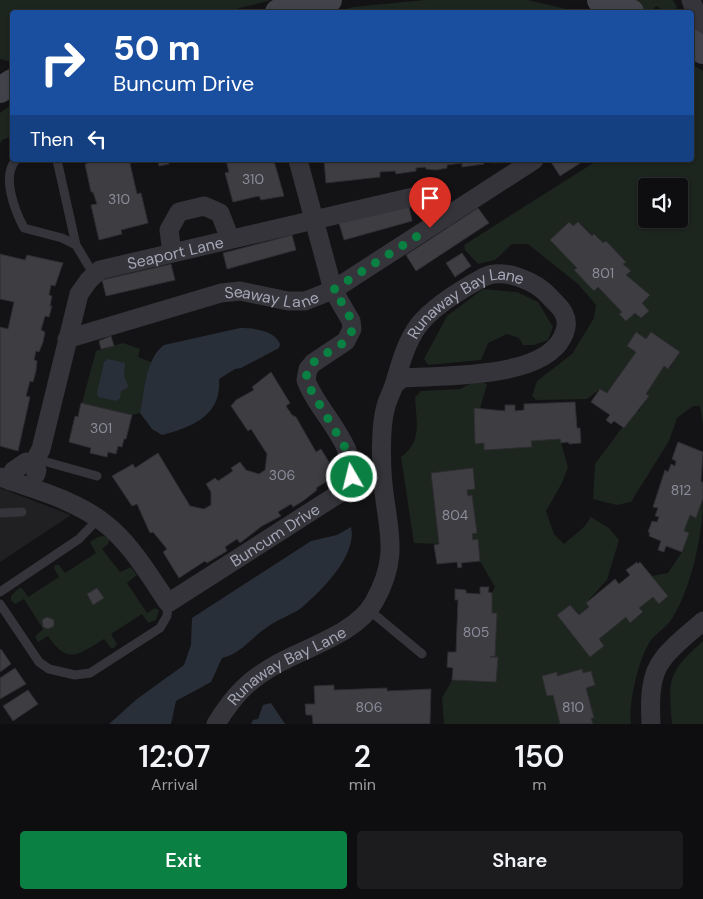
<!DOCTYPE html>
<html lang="en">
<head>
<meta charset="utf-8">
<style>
	body { margin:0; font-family:"DM Sans",sans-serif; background:#1c1c1e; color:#f1f3f6; height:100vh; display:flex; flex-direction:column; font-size:19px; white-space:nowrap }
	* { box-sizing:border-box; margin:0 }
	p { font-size:16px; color:#9b9c9f }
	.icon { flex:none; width:28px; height:28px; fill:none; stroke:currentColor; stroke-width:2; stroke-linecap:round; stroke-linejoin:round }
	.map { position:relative; height:724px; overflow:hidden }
	.sheet { display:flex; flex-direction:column; background:#0e0e10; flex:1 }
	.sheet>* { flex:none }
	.banner { position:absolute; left:10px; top:10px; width:684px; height:152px; border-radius:5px; box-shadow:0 1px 4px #0004,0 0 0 1px #2e2e30; background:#1a4fa0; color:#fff; overflow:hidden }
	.tools { position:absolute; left:638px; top:178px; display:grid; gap:10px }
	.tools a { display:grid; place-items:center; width:50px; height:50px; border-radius:5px; background:#0e0e10; box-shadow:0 1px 4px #0004,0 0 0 1px #2e2e30; font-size:25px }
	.pin { position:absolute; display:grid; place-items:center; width:42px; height:42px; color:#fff; margin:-51px -21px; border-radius:50% 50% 50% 0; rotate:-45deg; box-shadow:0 0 5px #0007 }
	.pin .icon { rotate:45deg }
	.me { position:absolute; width:55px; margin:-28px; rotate:352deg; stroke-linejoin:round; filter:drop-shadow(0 0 4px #0008) }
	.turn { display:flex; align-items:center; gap:18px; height:105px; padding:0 20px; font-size:22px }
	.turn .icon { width:65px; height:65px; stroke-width:2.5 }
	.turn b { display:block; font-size:35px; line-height:42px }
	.then { display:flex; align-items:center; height:48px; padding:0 20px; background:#0003; gap:10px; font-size:19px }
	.eta { display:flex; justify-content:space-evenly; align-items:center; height:85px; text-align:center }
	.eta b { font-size:30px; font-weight:600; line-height:35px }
	.action { display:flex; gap:10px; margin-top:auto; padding:10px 20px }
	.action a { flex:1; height:58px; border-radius:5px; background:#0b8043; color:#fff; font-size:20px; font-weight:600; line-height:58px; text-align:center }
	.action a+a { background:#1c1c1e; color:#f1f3f6 }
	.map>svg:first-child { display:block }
</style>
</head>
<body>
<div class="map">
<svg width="703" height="724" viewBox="0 0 703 724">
	<rect width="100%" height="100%" fill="#131315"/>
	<!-- built -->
	<path fill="#201f22" d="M0 488 71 515 0 562Z"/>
	<!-- green -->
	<path fill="#1d251f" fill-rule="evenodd" d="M0 0H272L224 12H12V62L0 59Z
		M425 0H528L579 12H334L353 7Z
		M612 0H673L677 7 674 12H667L656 6 651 12H642Z
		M691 64 703 71V425L700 406H693L677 418 669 441 631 502 617 505 593 499 595 464 636 409 639 411 648 396 646 394 664 366 669 369 680 352 651 332 646 339 636 332 627 346 636 352 607 393 600 389 587 399 536 400 532 396 537 381 572 354 594 318 596 305 578 284 528 244H512L495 260 478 264 465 250 464 245 598 160H691ZM646 186H679V219H646Z
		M12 104V136L2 140 0 144V113Z
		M483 289 517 292 538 302 553 327 548 340 534 345H523L519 338 507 334 488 343 481 360 428 365 424 359 447 316Z
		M123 343 140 349 138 357 151 362 140 413 132 415 82 403 96 351Z
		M479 379 487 385 480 408 474 409 476 444 484 443V450L531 447V441L560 439 568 467 562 483 546 511 554 534 564 544 584 527 591 517 609 528 619 540 607 580 586 603 589 607 579 615 570 605 557 615 590 657 604 646 599 639 626 617 630 623 643 613 639 608 653 597 659 604 668 596 652 576 668 573 682 552 684 531 690 515 696 517 703 498C703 533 692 586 673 617 668 626 658 632 652 639 639 655 628 704 631 724H444L442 698 452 680 496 681 497 658 490 657 495 656 497 613H492V593L495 587 480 561 478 539 473 540 472 534 477 533 472 496H468L467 490 475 489 473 469 431 474 439 544 414 543 401 457C423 441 416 421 415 397L421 391 460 389Z
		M104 536 109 539 108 544 102 549 120 572 131 567 137 575 127 583 147 613 155 608 159 610 156 620 148 623 142 614 111 634 117 644 114 648H111L104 639C79 654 68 666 48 636L38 642 35 637 43 629 24 599 15 604 11 600V596L19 588H22L28 597 59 577 54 568 55 565H59L65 573 96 553 90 542 98 537Z
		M703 641V724H672C668 678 668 672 703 641Z"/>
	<!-- water -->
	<path fill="#292f39" d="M240 328C253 328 275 330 280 344L279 348 241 368 235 369 219 379C222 415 193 427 162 435L152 429 140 413C145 391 145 359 164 345Z
		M108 359 125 363 124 376 128 385 127 388 121 391 120 398 116 401 98 397 97 393 104 362Z
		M351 527C358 555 320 593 300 609 289 616 276 620 266 628 251 638 241 654 222 658L211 682 176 701 171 724H109L137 699 184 665 191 645 192 618 311 541 337 535Z
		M271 703 285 724H251L253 720 258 719 263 705Z"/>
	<!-- building -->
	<path fill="#3e3d42" stroke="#2e2d31" d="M86 160H133L130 164 137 194 141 193 148 223 121 230 122 234 99 240 91 205 97 204 93 192H91L85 164H87Z
		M158 160H172L168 161 169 164 159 166Z
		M226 160 274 161 284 196 261 200 259 196 233 202 225 173 229 172Z
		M324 160H483L484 164 462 167V163L447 165V168L436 170 426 169 425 167 416 168V171L396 174 395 171 380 172V177L326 183Z
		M493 160H517L518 162 493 163Z
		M555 160H585L560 176 551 162Z
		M409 206 412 221 344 240 339 223Z
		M478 208 489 223 416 271 406 255Z
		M569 222 573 226 578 222 592 236 594 234 603 243 606 241 626 262 623 264 631 271 626 275 650 295 642 303 649 311 641 318 635 313 626 321 619 314 622 312 598 287 594 291 574 270 577 268 550 240Z
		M292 235 296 250 227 269 223 253Z
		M462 253 471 266 455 277 446 263Z
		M0 254 25 260 27 255 63 263 55 286 51 285 49 295 52 296 50 306H52L49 317 45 316 41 330 45 332 43 342 39 352 36 351 34 360 37 361 36 371 33 382 30 381 26 396 30 397 18 451 0 446V327L8 329 14 302 0 299Z
		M171 264 175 280 106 296 102 280Z
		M636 332 646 339 651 332 680 352 668 369 664 366 646 394 649 396 624 428 614 421 611 424 606 420 610 415 591 402 600 389 607 393 636 352 627 346Z
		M111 336 114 346 101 349 99 341Z
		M271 372 290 403 286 406 292 415 296 417 316 452 321 449 337 475 316 488 317 490 303 501 293 507 291 504 278 512 281 516 262 526 240 543 237 539 225 547 227 551 207 563 205 561 179 578 163 552 167 549 153 532 150 533 137 504 132 506 112 476 133 464 135 468 158 453 190 506 204 509 211 505V492L206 484 215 478 218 481 233 471 231 468 240 462 246 470 259 474 265 470 267 454 251 429 248 431 231 406 236 400 254 390 252 387Z
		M575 402 577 428H580L581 443 569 444 568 442 561 443 560 439 531 441 532 447 484 450V443L475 444 474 408 505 411V405H515V411L524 410V404Z
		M81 403 132 415 126 439H124L122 447 118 446 116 454 108 452 107 457 90 453 91 448 69 442 75 416 78 417Z
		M678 442 703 452 701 482H703V498L696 518 690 515 684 531 689 533 682 552 666 546 664 552 658 550 661 541 649 536 650 533 648 532 652 521 657 522 659 517 655 516 658 508 653 507 665 470 668 472 671 464 675 466 676 461 672 459Z
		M473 468 475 489 467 490 468 496 472 495 477 533 472 534 473 540 478 539 480 561 461 563 462 567 458 568 457 562 437 564 434 545 439 544 431 473Z
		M637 562 638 564 640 562 668 596 659 604 653 597 639 608 643 612 630 623 626 617 599 639 604 646 590 657 557 615 570 605 579 615 589 607 586 603 615 579 619 584 630 575 626 570Z
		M480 587H489L488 592 492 593V613H497L495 656 490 657H498L496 682 452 680 453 668 447 667 448 652H456L458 600H455V589L466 590V593L480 594Z
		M97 588 104 598 93 605 87 594Z
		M47 617 54 620V626L48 629 43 627 42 620Z
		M1 649 11 664 0 672V650Z
		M15 668 26 684 0 699V678Z
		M582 669 583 673 591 671 595 685 586 688 594 718H591L593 724H560L553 695 547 696 542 676 557 672V676Z
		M334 685V690L387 688V691L431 689 430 724H313L312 715H306L305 704H315L314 686Z
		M28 690 38 704 13 721 3 706Z"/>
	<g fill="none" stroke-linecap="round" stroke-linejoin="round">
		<!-- service -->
		<path stroke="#34343a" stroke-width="9" d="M16 160C1 176 15 211 24 228L62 238 76 245
			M57 160 76 245 94 275
			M36 459 97 476
			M0 513 22 512
			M0 592 79 539 98 519
			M0 604 39 662 49 669 75 675 90 673 160 628 167 616 168 603
			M369 610 422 654"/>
		<!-- minor -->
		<g stroke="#34343a" stroke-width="19">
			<path d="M691 0 701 27 696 45"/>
			<path d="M172 253 169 230 179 212 204 206 220 213 230 239"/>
			<path id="s1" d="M67 339 221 293 240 291 288 301H305L333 290 534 160"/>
			<path id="s2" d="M33 464 41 449 79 294 89 280 100 270 413 197C432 198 434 203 445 218"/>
			<path id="s3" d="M0 477C35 490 73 499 103 522 130 542 149 575 168 603L343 491C371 455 317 414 306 380L308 369 313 363 346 341 352 329 351 321 333 290 298 160"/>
			<path d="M10 481 13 471 26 462 33 464 37 470 36 474"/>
			<path id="s4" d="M216 724C234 695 247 681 277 664 307 647 357 633 374 602 400 556 388 532 383 484 381 464 380 426 386 406 388 398 393 390 395 382 401 362 406 343 418 326 433 306 462 289 484 277 504 267 537 282 550 297 554 302 562 308 564 314 568 322 566 331 562 338 541 379 444 375 403 378L395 384"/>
			<path d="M651 724C650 703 649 676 663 659 673 645 690 633 703 621"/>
		</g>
		<!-- secondary -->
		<path stroke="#42424a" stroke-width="26" d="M600 0 631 12
			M278 12 329 0
			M691 42 703 51
			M0 90 12 82"/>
	</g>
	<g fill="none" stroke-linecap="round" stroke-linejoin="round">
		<!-- route -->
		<path stroke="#0b8043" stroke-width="9" stroke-dasharray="0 16.2" d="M352 477 351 459 346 449 308 385C297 353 351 353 352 328 352 315 340 300 333 290L430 228"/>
	</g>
	<g text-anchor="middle" stroke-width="5" stroke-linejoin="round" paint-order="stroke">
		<!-- number labels -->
		<g font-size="14" fill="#8a8c99">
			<text x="253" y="184">310</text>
			<text x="119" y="204">310</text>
			<text x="603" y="278">801</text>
			<text x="101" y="433">301</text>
			<text x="282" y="480">306</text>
			<text x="681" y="495">812</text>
			<text x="455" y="520">804</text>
			<text x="476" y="637">805</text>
			<text x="369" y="712">806</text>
			<text x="573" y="712">810</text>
		</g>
		<!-- street labels -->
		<g font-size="16" fill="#a4a6b6" stroke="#0e0e10">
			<text dy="6" stroke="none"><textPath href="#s2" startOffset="286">Seaport Lane</textPath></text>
			<text dy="6" stroke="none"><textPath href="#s1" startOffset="212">Seaway Lane</textPath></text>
			<text dy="6" stroke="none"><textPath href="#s4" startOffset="545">Runaway Bay Lane</textPath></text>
			<text dy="6" stroke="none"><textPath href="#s3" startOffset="344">Buncum Drive</textPath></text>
			<text dy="6" stroke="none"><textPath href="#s4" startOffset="94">Runaway Bay Lane</textPath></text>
		</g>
	</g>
</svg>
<div class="tools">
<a><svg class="icon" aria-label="sound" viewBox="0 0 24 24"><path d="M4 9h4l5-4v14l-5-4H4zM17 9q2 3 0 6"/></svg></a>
</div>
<div class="pin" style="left:430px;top:228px;background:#d93025"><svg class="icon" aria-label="arrive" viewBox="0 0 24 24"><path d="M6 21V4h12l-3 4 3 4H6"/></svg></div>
<svg class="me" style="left:352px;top:477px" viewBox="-20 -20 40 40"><circle r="17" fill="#0b8043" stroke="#fff" stroke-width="3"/><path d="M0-11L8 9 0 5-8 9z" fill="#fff"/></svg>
<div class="banner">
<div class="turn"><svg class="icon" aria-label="right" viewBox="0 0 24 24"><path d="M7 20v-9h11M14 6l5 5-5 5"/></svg><div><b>50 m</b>Buncum Drive</div></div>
<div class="then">Then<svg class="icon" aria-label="left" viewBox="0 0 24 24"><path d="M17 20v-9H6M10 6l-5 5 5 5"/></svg></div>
</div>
</div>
<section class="sheet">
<div class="eta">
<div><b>12:07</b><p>Arrival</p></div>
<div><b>2</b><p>min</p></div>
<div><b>150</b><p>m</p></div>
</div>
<div class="action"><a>Exit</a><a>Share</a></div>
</section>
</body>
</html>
